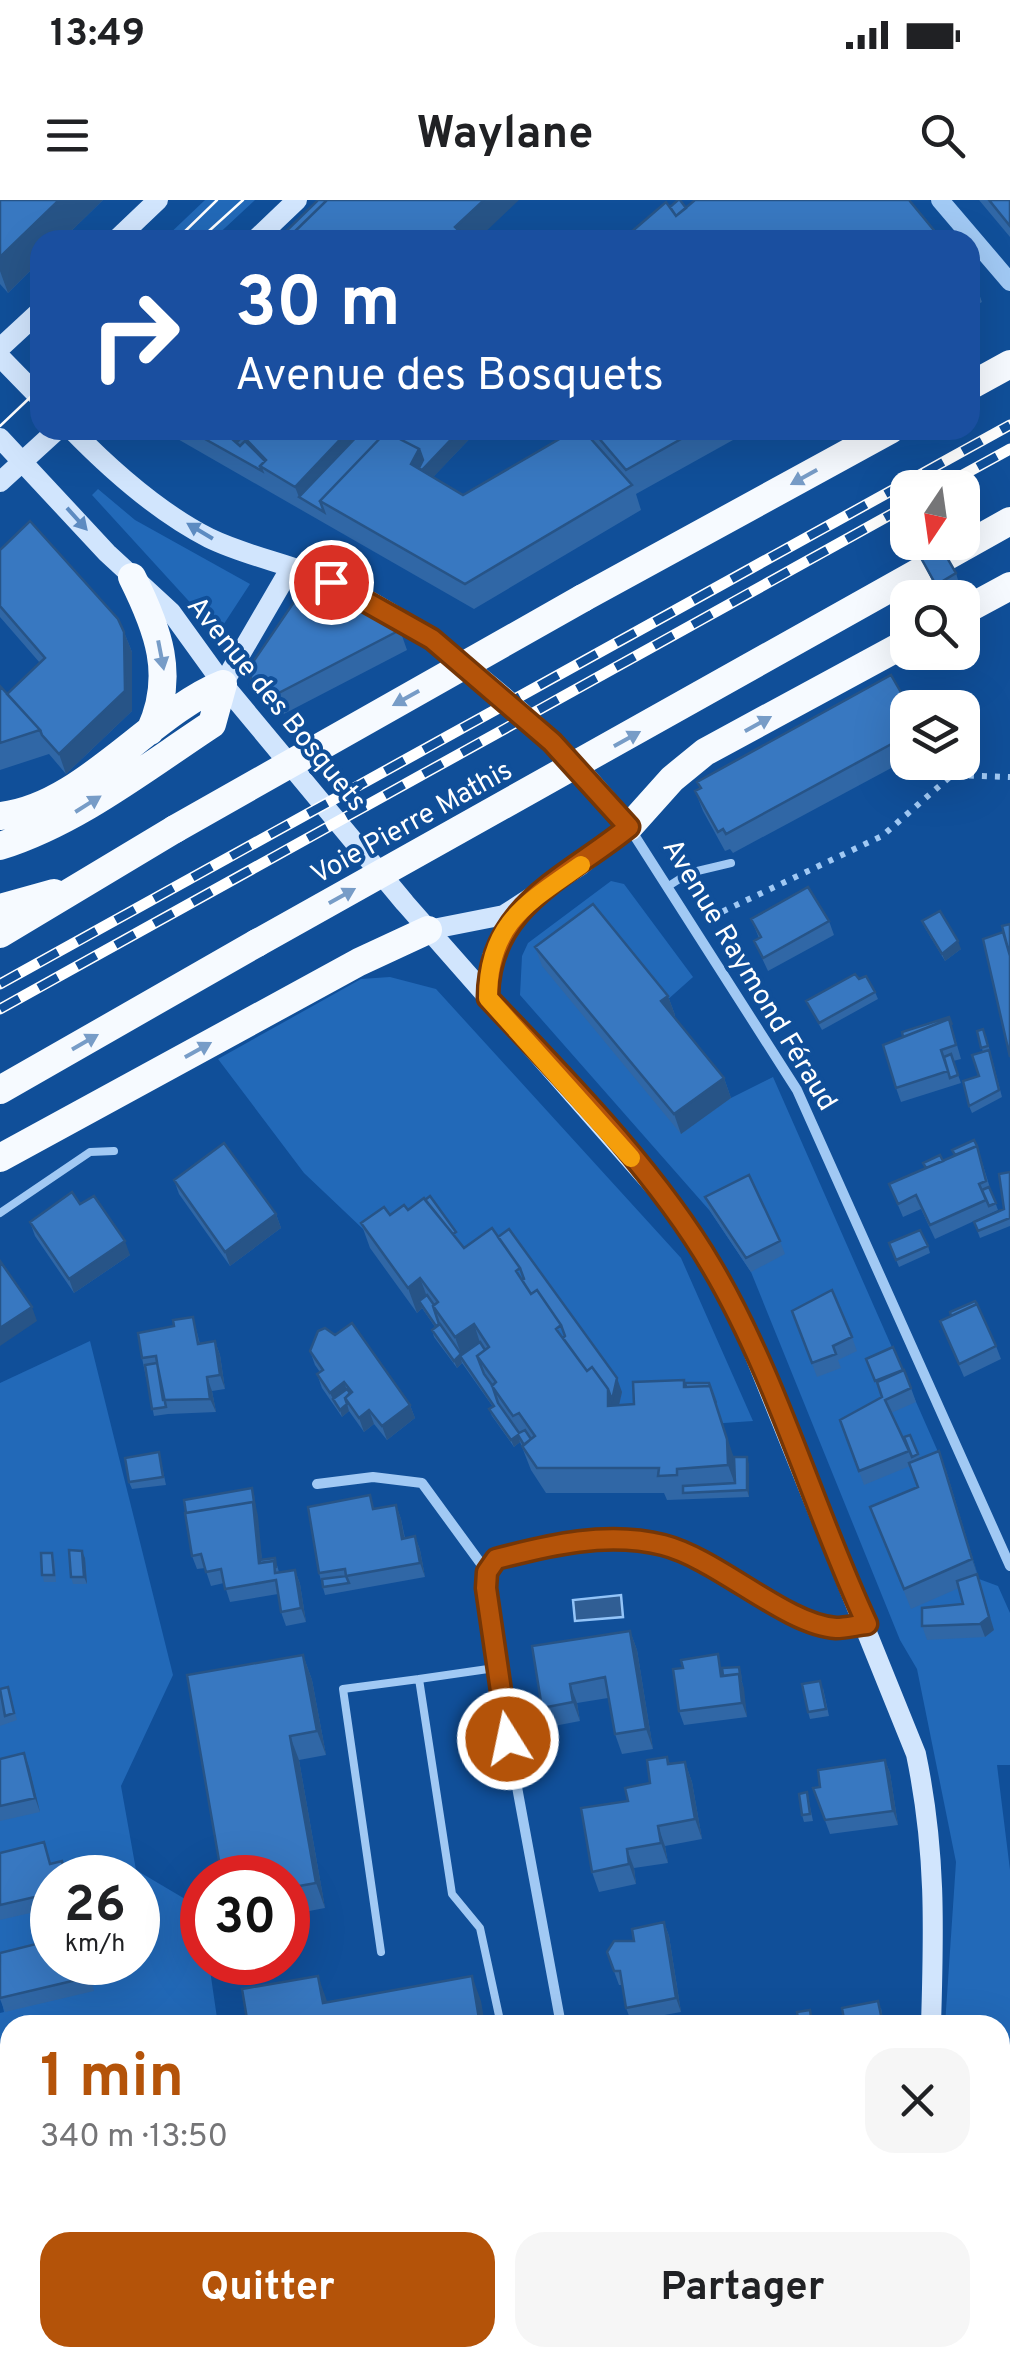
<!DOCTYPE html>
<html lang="fr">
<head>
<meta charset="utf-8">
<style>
	body { margin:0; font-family:Overpass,sans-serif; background:#f6f6f6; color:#202124; height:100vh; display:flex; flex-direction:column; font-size:38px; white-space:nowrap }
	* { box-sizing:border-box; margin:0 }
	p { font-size:32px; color:#757577 }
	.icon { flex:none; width:55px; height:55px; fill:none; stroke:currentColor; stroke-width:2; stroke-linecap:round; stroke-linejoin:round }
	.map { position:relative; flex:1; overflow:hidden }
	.side { position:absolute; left:0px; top:1815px; width:1010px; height:352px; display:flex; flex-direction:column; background:#fff; border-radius:30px 30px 0 0; box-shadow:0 10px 40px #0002 }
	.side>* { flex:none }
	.top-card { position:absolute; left:30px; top:30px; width:950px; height:210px; border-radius:30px; box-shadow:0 10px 40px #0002; background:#1a4fa0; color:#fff; overflow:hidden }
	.needle { width:65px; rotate:193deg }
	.controls { position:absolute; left:890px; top:270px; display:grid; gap:20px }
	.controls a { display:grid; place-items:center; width:90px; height:90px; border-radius:20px; background:#fff; box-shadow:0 10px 40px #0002; font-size:50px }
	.speed { position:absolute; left:30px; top:1655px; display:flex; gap:20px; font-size:50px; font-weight:700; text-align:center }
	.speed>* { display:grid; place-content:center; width:130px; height:130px; border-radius:50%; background:#fff; box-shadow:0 10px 40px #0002; line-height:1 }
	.speed small { font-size:25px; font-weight:400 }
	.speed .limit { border:15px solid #d22; background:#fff; color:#111 }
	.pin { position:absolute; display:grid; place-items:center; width:85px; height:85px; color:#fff; margin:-42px; border:5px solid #fff; border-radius:50%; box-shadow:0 2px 10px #0007 }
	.me { position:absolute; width:110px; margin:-55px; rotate:350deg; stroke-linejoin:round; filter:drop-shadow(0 0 8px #0008) }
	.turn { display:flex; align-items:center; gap:35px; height:210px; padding:0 40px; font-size:45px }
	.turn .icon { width:130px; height:130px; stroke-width:2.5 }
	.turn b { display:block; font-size:70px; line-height:85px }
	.round { display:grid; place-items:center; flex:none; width:105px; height:105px; border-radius:30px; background:#f6f6f6 }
	.summary { display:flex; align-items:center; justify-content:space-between; height:170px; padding:0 40px }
	h1 { font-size:60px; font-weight:700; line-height:75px; color:#b45309 }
	.cta { display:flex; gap:20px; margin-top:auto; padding:20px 40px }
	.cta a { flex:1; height:115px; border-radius:30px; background:#b45309; color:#fff; font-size:40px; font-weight:700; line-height:115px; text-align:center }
	.cta a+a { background:#f6f6f6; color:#202124 }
	.status { display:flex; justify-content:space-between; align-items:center; height:70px; padding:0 50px; background:#fff; direction:ltr }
	.status svg { height:28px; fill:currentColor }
	header { display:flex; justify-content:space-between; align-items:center; height:130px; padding:0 40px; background:#fff; font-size:45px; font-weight:700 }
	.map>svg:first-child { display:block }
</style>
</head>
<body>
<div class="status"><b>13:49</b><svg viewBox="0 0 49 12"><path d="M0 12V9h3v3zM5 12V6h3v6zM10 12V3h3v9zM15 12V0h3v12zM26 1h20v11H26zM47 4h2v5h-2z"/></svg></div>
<header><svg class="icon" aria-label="menu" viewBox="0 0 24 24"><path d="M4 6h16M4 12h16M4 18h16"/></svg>Waylane<svg class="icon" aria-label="search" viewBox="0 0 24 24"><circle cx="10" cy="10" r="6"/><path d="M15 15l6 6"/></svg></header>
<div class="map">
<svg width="1010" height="2167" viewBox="0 0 1010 2167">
	<rect width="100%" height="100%" fill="#104f99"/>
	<!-- green -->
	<path fill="#2269b8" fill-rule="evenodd" d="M205 0H255L212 40H163Z
		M98 289 135 320 250 384 218 433 92 295Z
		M611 681 624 684 693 777 665 802 668 821 731 898 773 877 946 1270 979 1379 998 1386 1010 1413V1565H997L1010 1670V2167H973L972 2158H1000V1825H945L956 1662 917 1469 900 1440 751 1072 710 1011 520 795 522 756 528 743Z
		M390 777 436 789 681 1058 753 1221 578 1233 304 973 218 859 361 779Z
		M90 1141 173 1475 121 1586 136 1670 202 1709V1762L209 1763 218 1825H10V1919L0 1879V1813L4 1812 0 1793V1183ZM52 1678H138V1762H52Z
		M10 2141V2158H592L593 2167H0V2145Z"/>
	<!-- water -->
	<path fill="#305e94" stroke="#93c4f8" stroke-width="2.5" d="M621 1395 623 1417 575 1421 573 1400Z"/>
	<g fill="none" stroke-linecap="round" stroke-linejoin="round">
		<!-- path -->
		<path stroke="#a1c9f4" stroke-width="6" stroke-dasharray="5 8" stroke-linecap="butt" d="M711 717 882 636 952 575 1010 577
			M999 2158 1000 2167"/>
		<!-- service -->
		<path stroke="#a1c9f4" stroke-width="8" d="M667 687 689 673 731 663
			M0 1013 90 952 114 951
			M419 1479 495 1468
			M381 1752 343 1489 419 1479 452 1694 480 1728 501 1825"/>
		<!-- minor -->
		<path stroke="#a1c9f4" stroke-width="10" d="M629 627 797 890 1010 1366
			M317 1284 373 1277 422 1283 487 1372
			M561 1825 495 1468 486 1388 487 1372 496 1359C550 1345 609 1331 664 1346 733 1364 789 1433 863 1425
			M0 1966 10 2007
			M0 2083 10 2068
			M618 2158 620 2167"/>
		<!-- tertiary -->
		<path stroke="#a1c9f4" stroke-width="18" d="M940 0 1010 82"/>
		<!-- secondary -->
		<path stroke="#d1e5fd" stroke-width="20" d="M116 40 158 0
			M255 40 297 0
			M0 148 40 111
			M0 157 40 198
			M72 230C112 271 158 312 209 338 248 357 292 364 331 382 435 427 560 537 629 627L581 665 504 715 428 730
			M0 238 107 353 171 412 223 484 405 703 668 1002 712 1067 745 1131 916 1554C936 1650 934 1728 931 1825
			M0 282 57 230
			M223 484 290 369
			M488 798 492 757 519 709
			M948 2158 949 2167"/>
		<!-- trunk -->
		<path stroke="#f6faff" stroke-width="28" d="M970 186 1010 164
			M132 377C158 429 176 476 150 531
			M583 398 890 230
			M962 412 1010 386
			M0 616C82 608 150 513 223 484
			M629 627 672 579 705 552 908 442
			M0 646C77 622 145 568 212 524L223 484
			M0 708 54 693
			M0 734 175 629
			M0 890 257 743
			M0 958 359 762 428 730"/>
		<!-- tram -->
		<path stroke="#fff" stroke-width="2.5" d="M176 40 217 0
			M199 40 243 0
			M0 226 40 188"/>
		<!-- rail casing -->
		<g stroke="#fff" stroke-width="11">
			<path id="rail" d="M939 288 1010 249
				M0 784 1010 225
				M0 809 908 305"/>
		</g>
		<!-- rail -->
		<use href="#rail" stroke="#104f99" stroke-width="8" stroke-dasharray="22" stroke-linecap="butt"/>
		<!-- trunk-bridge -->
		<path stroke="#f6faff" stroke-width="28" d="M175 629 583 398
			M257 743 1010 321"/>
	</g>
	<!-- wall -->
	<path fill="#3067a6" d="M0 0H103L62 40H40V61L8 93 0 84Z
		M979 0H1010V37Z
		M970 73 973 77 982 102 970 109Z
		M162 230H478L433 277 463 295 575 230H751L636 294 641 310 474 409Z
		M916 349 956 373 958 380 938 392Z
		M0 350 124 432 132 452V511L66 574 49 554 0 570V486L7 494 40 463 0 417Z
		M400 430 407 450 276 518 259 498 251 479Z
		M908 508V559L733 653 730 649 725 651 703 611 695 591 700 589 697 582Z
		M751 719 829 721 834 735 768 771 754 741 759 738Z
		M922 721 961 749 945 761 925 728Z
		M535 747 668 796 675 815 674 817 724 878 731 898 681 934 542 766Z
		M859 779 875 792 878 799 822 830 806 801Z
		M949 817 961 859 953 861 961 883 901 902 896 888Z
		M977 831 986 836 1002 897 972 913 969 906 979 876 983 852Z
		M977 946 991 991 998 1010 935 1039 921 1009 903 1017 889 984Z
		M1010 972V1026L980 1038 974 1022 1004 1009Z
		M174 980 276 1014 281 1028 230 1066 179 994Z
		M705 997 780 1041 785 1054 751 1072 710 1011Z
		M80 1004 130 1055 74 1093 35 1036 30 1022Z
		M408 1010 459 1039 458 1040 464 1048 622 1192 619 1205 634 1204 684 1180 734 1257 749 1264V1297L667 1300 664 1293H546L531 1270 520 1242 514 1247 492 1216 489 1209 493 1207 462 1163 457 1168 434 1137 432 1130 435 1127 422 1108 417 1113 370 1048 361 1023Z
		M889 1043 928 1046 930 1053 899 1067Z
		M792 1111 852 1137 857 1151 838 1160 841 1168 817 1177Z
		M193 1117 200 1144 215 1141 220 1155 225 1189 212 1191 216 1212 168 1214 154 1216 142 1158 174 1126Z
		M940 1121 996 1146 1001 1159 964 1177Z
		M310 1151 410 1205 415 1218 387 1240 374 1224 364 1232 349 1211 342 1217 322 1188 317 1174 320 1172 315 1165Z
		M866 1159 911 1188 916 1202 891 1213 908 1248 910 1235 920 1258 939 1251 994 1430 985 1437 927 1440 922 1426 963 1404 959 1388 911 1409 870 1307 918 1287 910 1266 864 1285 840 1220 882 1197Z
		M159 1252 166 1285 132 1289 129 1282Z
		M254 1295 262 1360 277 1365 279 1372 295 1370 300 1384 306 1422 286 1426 281 1412 278 1394 230 1402 224 1383 211 1386 205 1368 197 1369 192 1356Z
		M396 1305 401 1319 405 1338 415 1336 420 1350 425 1377 325 1395 319 1373 375 1309Z
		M85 1358 87 1384H73L71 1377Z
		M55 1360 56 1382H44L42 1375Z
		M630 1431 637 1450 653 1549 622 1554 615 1534 608 1498 577 1503 580 1521 549 1527 542 1508Z
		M303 1455 312 1480 326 1555 299 1560 325 1708 288 1715V1678H222Z
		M739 1467 741 1474 747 1517 684 1525 679 1511 723 1468Z
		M823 1488 829 1516 810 1519 808 1512Z
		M0 1489 10 1494 17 1520 0 1526Z
		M24 1553 29 1567 40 1612 0 1621V1559Z
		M667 1557 670 1564 685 1562 692 1582 702 1639 665 1646 668 1663 634 1668 636 1684 599 1692 592 1672 628 1601 650 1583Z
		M885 1560 890 1573 898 1625 830 1634 813 1588 820 1587Z
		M807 1592 813 1621 804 1622 802 1615Z
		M0 1653 49 1655 52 1678V1708L0 1720Z
		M664 1722 669 1736 681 1812 631 1821 626 1808 622 1785H619L607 1752 634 1741Z
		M0 1753 52 1762H87L94 1791 5 1812 0 1799Z
		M881 1808 884 1825H845Z
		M810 1810 814 1824 800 1825 798 1819Z
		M669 2158H744L745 2164 726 2167H666L676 2161 675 2158 670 2159Z
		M818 2158H873L874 2166 821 2167Z"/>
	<!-- shaded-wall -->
	<path fill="#275487" d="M59 0H103L62 40H40V61L8 93 0 71V57Z
		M484 0H519L477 40H460L455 27Z
		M349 230H381L299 297 295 287Z
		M460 230H478L422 289 411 264 419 249Z
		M124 432 132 452V511L66 574 59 554Z
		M958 741 961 749 945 761 942 754Z
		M668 796 675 815 668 821 661 801Z
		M724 878 731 898 681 934 674 914Z
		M276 1014 281 1028 230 1066 225 1052Z
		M125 1041 130 1055 74 1093 69 1079Z
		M420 1078 429 1102 419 1101 422 1108 417 1113 408 1088Z
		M32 1107 37 1121 0 1146V1128Z
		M474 1124 482 1149 464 1162 455 1137Z
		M215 1141 220 1155 225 1189 220 1175Z
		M460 1156 462 1163 457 1168 454 1161Z
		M207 1177 212 1191 216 1212 210 1199Z
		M617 1178 622 1192 617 1214 608 1206V1189Z
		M344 1182 349 1196 333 1199 330 1193Z
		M710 1186 736 1264 737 1290 728 1265Z
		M347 1204 349 1211 342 1217 340 1210Z
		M410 1205 415 1218 387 1240 382 1226Z
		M369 1210 374 1224 364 1232 359 1218Z
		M518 1235 520 1242 514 1247 511 1240Z
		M939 1251 946 1270 979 1379 972 1359Z
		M747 1257 749 1264V1297L747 1290Z
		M252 1288 258 1316 263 1369 259 1363Z
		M396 1305 401 1319 407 1352 402 1339Z
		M415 1336 420 1350 425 1377 420 1363Z
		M82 1351 85 1358 87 1384 84 1377Z
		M295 1370 300 1384 306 1422 301 1408Z
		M977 1374 994 1430 985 1437 980 1424Z
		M630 1431 637 1450 653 1549 646 1529Z
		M303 1455 312 1480 326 1555 317 1531Z
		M739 1474 744 1488 747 1517 742 1503Z
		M570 1484 577 1503 580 1521 573 1502Z
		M290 1536 299 1560 325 1708 316 1683Z
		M24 1553 29 1567 40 1612 35 1598Z
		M885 1560 890 1573 898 1625 893 1611Z
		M685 1562 692 1582 702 1639 695 1619Z
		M658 1626 665 1646 668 1663 661 1643Z
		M627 1649 634 1668 636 1684 629 1664Z
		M664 1722 669 1736 681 1812 676 1798Z
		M318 1776 327 1801 331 1825 323 1803Z
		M472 1776 481 1801 485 1825H480Z"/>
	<!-- building -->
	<path fill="#3878c1" stroke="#275487" stroke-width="2.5" d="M0 0H59L0 57Z
		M318 0H327L286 40H277Z
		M327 0H484L455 27 469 40H286Z
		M678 0H680L686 8 676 16 670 7Z
		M695 0H909L942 40H634L629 34 666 2 676 16Z
		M989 0H1010V26Z
		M189 230H222L240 246 245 241 265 261 260 266 262 271Z
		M226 230H349L295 287 260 266 266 260 243 236 238 241Z
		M363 230H460L422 270 419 268 423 260 419 249 386 232 320 301 324 312 299 297Z
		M575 230H583L632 285 465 384 320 301 386 232 419 249 411 264 463 295Z
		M592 230H697L626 270Z
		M30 321 118 419 124 432 125 491 59 554 42 535 40 530 7 494 45 458 0 406V350Z
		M927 342H938L956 373 936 385 916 349Z
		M309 380 321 381 400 430 269 498 251 479V465Z
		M891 475 910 508H908V535L726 634 723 629 718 632 695 591 701 588 697 582Z
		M0 486 40 530 0 543Z
		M808 687 829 721 763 758 754 741 761 737 751 719Z
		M593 704 668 796 661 801 724 878 674 914 535 747Z
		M940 711 958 741 942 754 922 721Z
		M1010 724V756L1002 726Z
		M1003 732 1010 756V857L983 739Z
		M855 774 859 779 866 776 875 792 819 823 806 801Z
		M949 817 952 825 949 819 903 837 902 832Z
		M949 819 956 845 941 850 948 871 896 888 883 845Z
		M983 829 988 846 981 848 977 831Z
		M989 850 999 890 969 906 963 881 979 876 972 855Z
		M951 854 958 875 950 878 944 857Z
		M974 940 977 946 955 955 952 950Z
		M224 943 276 1014 225 1052 174 980Z
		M977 946 986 981 979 984 986 1000 930 1025 916 995 898 1004 889 984Z
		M940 955 943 961 926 968 923 963Z
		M1010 972V1018L978 1031 974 1022 1004 1009 999 974Z
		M749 975 780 1041 746 1058 705 997Z
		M989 987 996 1003 989 1006 982 990Z
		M72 992 80 1004 94 996 125 1041 69 1079 30 1022Z
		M430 996 456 1032 453 1034 425 1000Z
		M424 998 464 1048 492 1028 520 1068 516 1071 531 1094 537 1090 561 1125 556 1129 587 1171 592 1167 608 1189V1206L634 1204 633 1182 684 1180V1187L710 1186 727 1239 728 1265 677 1269V1275L658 1276 659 1268H537L522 1246 535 1236 519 1213 513 1216 492 1186 496 1182 477 1156 489 1147 474 1124 455 1137 433 1106 438 1102 420 1078 408 1088 361 1023 384 1007 390 1015 404 1005 408 1010Z
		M509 1029 617 1178 612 1200 608 1189 592 1167 587 1171 563 1138 565 1136 561 1125 537 1090 531 1094 522 1080 524 1079 520 1068 498 1037Z
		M920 1030 928 1046 896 1060 889 1043Z
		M0 1061 32 1107 0 1128Z
		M832 1090 852 1137 833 1146 836 1154 812 1163 792 1111Z
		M427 1095 434 1105 433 1106 439 1124 436 1126 419 1101Z
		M975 1101 977 1104 951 1116 950 1112Z
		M977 1104 996 1146 959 1164 940 1121Z
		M193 1117 198 1144 215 1141 220 1175 207 1177 210 1199 163 1200 156 1156 142 1158 138 1133 174 1126 173 1120Z
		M352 1123 410 1205 382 1226 369 1210 359 1218 345 1198 352 1192 344 1182 330 1193 317 1174 323 1170 310 1151 318 1131 325 1128 335 1135Z
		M440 1124 461 1154 454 1161 432 1130Z
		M480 1142 485 1150 477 1156 484 1174 492 1185 498 1203 519 1233 525 1230 531 1239 524 1245 518 1235 511 1240 489 1209 494 1206 460 1156Z
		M893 1147 903 1170 875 1181 866 1159Z
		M157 1163 166 1207 152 1209 145 1165Z
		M904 1170 911 1188 885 1200 909 1251 859 1271 840 1220 882 1197 877 1182Z
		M685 1183H709L716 1203 710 1186 686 1187Z
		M347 1189 350 1193 345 1198 347 1204 340 1210 333 1199Z
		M910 1235 918 1254 912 1257 904 1237Z
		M939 1251 972 1359 904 1389 870 1307 918 1287 909 1263Z
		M159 1252 163 1277 129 1282 125 1258Z
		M734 1257H747V1290L683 1293V1286L735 1283Z
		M252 1288 255 1309 253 1302 186 1313 184 1300Z
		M370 1295 373 1309 396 1305 402 1339 415 1336 420 1363 346 1376 345 1369 319 1373 308 1307Z
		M253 1302 259 1363 274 1361 275 1373 295 1370 301 1408 281 1412 276 1380 225 1389 221 1369 206 1372 201 1354 192 1356 185 1313Z
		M69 1350 82 1351 84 1377H71Z
		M41 1353H52L54 1375H42Z
		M275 1358 276 1368 274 1361 260 1363 259 1360Z
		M977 1374 989 1417 980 1424 922 1426V1408L963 1404 957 1381Z
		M346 1376 349 1383 323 1387 322 1379Z
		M630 1431 646 1529 615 1534 605 1477 570 1484 573 1502 542 1508 532 1446Z
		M718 1454 721 1476 739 1474 742 1503 679 1511 673 1469 683 1468 681 1460Z
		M303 1455 317 1531 290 1536 316 1683 288 1688V1678H222L187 1475Z
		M739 1467 741 1481 739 1474 723 1476 722 1468Z
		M820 1481 826 1509 808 1512 802 1484Z
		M8 1487 14 1513 5 1516 0 1489Z
		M24 1553 35 1598 0 1606V1559Z
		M667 1557 668 1564 685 1562 695 1619 658 1626 661 1643 627 1649 629 1664 592 1672 581 1608 628 1601 625 1588 650 1583 647 1560Z
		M885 1560 893 1611 825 1620 813 1588 820 1587 818 1570Z
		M807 1592 810 1614 802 1615 799 1594Z
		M44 1642 50 1664 62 1661 66 1678H52V1693L0 1705V1653Z
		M664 1722 676 1798 626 1808 620 1771H614L607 1752 614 1741H634L632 1729Z
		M52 1740V1762H85L89 1777 0 1798V1753Z
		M318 1776 323 1803 472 1776 480 1825H248L242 1789Z
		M878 1801 882 1820 855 1825H845L842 1808Z
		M810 1810 811 1817 798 1819 797 1812Z
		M10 2156 24 2158V2160L53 2167H0V2158Z
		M675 2158H721L723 2167H666L665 2164 676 2161Z
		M568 2159 570 2167H525Z
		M507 2161 508 2167H477Z"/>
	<!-- one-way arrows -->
	<defs><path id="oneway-solid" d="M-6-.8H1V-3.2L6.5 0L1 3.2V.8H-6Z" transform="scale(2.5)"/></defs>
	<g fill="#779cc7">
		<use href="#oneway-solid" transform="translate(804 277) rotate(151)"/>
		<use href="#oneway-solid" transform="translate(161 455) rotate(79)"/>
		<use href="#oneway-solid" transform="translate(406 498) rotate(151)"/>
		<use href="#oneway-solid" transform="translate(758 524) rotate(-29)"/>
		<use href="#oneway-solid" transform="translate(627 539) rotate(-29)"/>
		<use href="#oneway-solid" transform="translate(88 604) rotate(-32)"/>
		<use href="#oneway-solid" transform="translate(342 696) rotate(-29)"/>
		<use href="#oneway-solid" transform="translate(85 842) rotate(-30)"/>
		<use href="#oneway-solid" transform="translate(198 850) rotate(-29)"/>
	</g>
	<g fill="#5d8bc1">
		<use href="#oneway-solid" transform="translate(77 319) rotate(48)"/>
		<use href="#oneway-solid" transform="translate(200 331) rotate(-149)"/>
	</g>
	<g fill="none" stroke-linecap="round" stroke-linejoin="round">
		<!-- route casing -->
		<g stroke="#753606" stroke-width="25">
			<path id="route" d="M331 382 432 439 552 542 629 627C566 678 488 706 488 798 565 879 656 971 712 1067 777 1177 813 1308 867 1424 857 1425 846 1428 836 1428 786 1425 718 1359 663 1345 607 1331 550 1345 496 1359L487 1372 486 1388 508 1539"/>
		</g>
		<!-- route -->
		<use href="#route" stroke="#b45309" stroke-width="18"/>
		<!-- slow -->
		<path stroke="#f59e0b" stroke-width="18" d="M581 665C527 703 488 723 488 798L631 958"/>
	</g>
	<g text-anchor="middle" stroke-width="8" stroke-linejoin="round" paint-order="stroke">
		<!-- street labels -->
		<g font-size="28" fill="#fff" stroke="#104f99">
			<text transform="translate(278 503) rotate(51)" y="10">Avenue des Bosquets</text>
			<text transform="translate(411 621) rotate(-29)" y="10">Voie Pierre Mathis</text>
			<text transform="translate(751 774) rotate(59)" y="10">Avenue Raymond Féraud</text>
		</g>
	</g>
</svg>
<div class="controls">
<a><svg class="needle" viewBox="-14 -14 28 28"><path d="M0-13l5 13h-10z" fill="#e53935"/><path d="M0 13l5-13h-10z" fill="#757577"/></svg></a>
<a><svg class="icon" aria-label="search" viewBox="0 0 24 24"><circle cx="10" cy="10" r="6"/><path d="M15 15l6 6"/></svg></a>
<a><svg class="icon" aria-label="layers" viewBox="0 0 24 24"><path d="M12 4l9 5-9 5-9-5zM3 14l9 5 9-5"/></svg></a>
</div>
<div class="speed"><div>26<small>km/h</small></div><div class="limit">30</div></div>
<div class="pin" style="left:331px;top:382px;background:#d93025"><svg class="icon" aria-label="arrive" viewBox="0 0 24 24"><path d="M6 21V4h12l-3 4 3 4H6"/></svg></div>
<svg class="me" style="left:508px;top:1539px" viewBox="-20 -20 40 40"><circle r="17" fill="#b45309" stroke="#fff" stroke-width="3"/><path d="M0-11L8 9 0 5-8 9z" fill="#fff"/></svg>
<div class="top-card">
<div class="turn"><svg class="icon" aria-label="right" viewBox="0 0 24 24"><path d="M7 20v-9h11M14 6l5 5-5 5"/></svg><div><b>30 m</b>Avenue des Bosquets</div></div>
</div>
<section class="side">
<div class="summary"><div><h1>1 min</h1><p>340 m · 13:50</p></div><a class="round"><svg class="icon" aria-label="close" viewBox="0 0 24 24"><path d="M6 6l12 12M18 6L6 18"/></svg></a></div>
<div class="cta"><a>Quitter</a><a>Partager</a></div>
</section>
</div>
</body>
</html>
